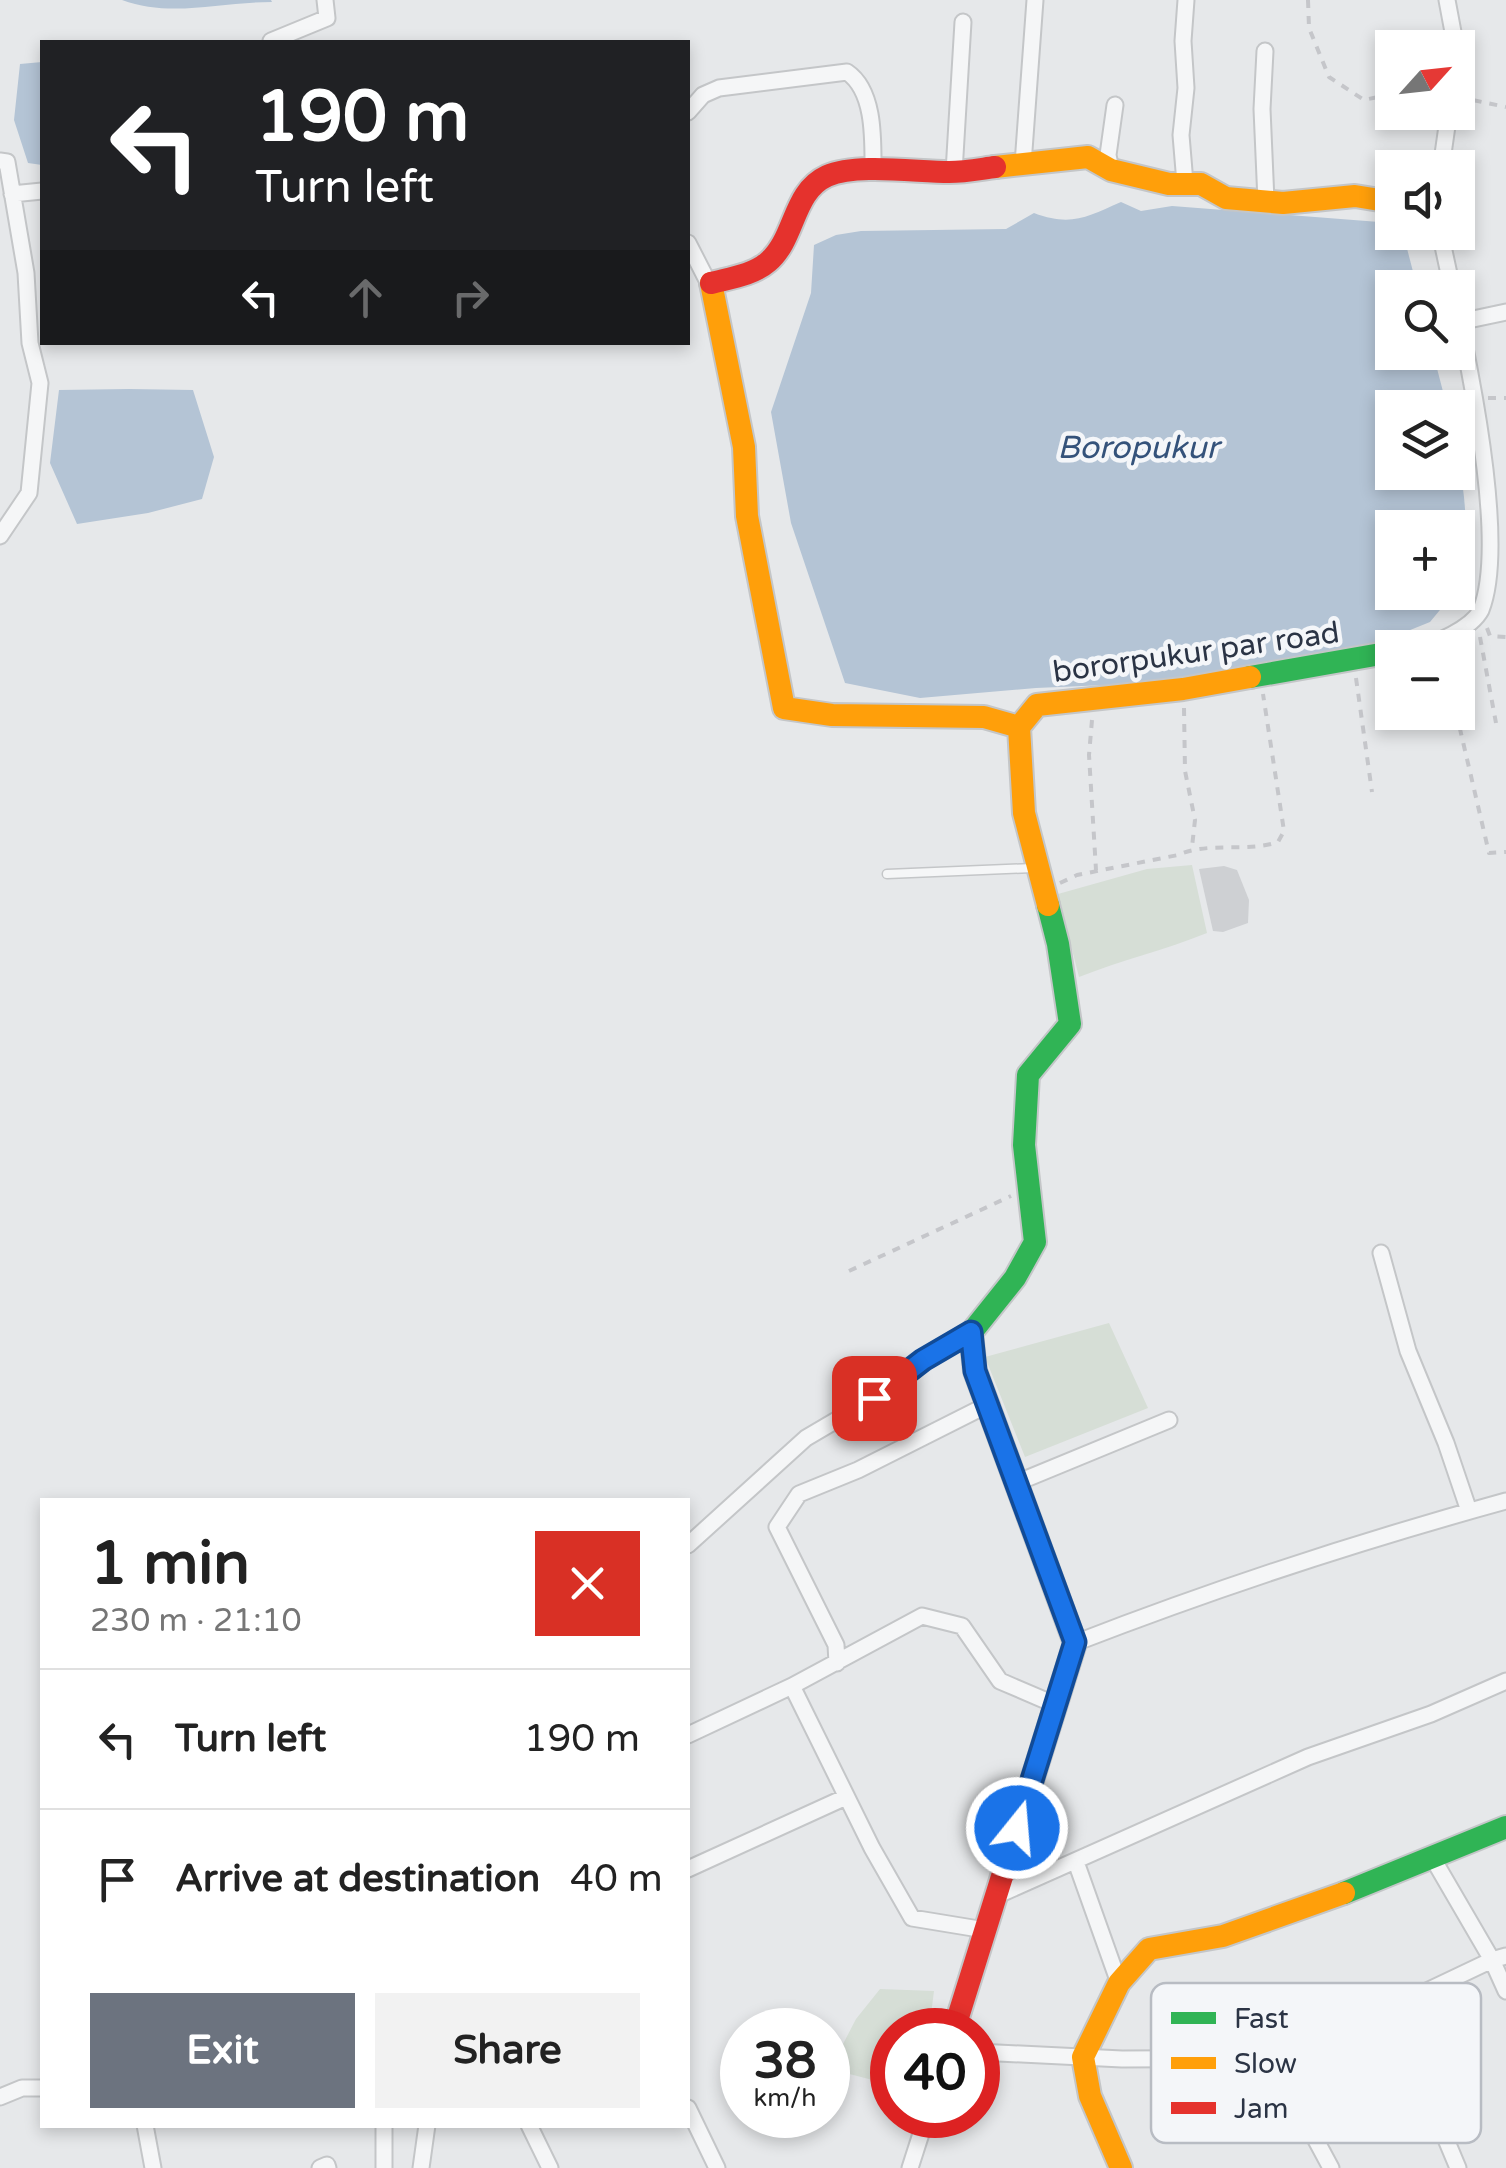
<!DOCTYPE html>
<html lang="en">
<head>
<meta charset="utf-8">
<style>
	body { margin:0; font-family:"Varela Round",sans-serif; background:#f2f2f2; color:#222; height:100vh; display:flex; flex-direction:column; font-size:38px; white-space:nowrap }
	* { box-sizing:border-box; margin:0 }
	p { font-size:32px; color:#767676 }
	.icon { flex:none; width:55px; height:55px; fill:none; stroke:currentColor; stroke-width:2; stroke-linecap:round; stroke-linejoin:round }
	.map { position:relative; flex:1; overflow:hidden }
	.drawer { position:absolute; left:40px; top:1498px; width:650px; height:630px; display:flex; flex-direction:column; background:#fff; border-radius:0px; box-shadow:0 5px 15px #0003 }
	.drawer>* { flex:none }
	.banner { position:absolute; left:40px; top:40px; width:650px; height:305px; border-radius:0px; box-shadow:0 5px 15px #0003; background:#202124; color:#fff; overflow:hidden }
	.needle { width:65px; rotate:63deg }
	.buttons { position:absolute; left:1375px; top:30px; display:grid; gap:20px }
	.buttons a { display:grid; place-items:center; width:100px; height:100px; border-radius:0px; background:#fff; box-shadow:0 5px 15px #0003; font-size:50px }
	.speed { position:absolute; left:720px; top:2008px; display:flex; gap:20px; font-size:50px; font-weight:700; text-align:center }
	.speed>* { display:grid; place-content:center; width:130px; height:130px; border-radius:50%; background:#fff; box-shadow:0 5px 15px #0003; line-height:1 }
	.speed small { font-size:25px; font-weight:400 }
	.speed .limit { border:15px solid #d22; background:#fff; color:#111 }
	.pin { position:absolute; display:grid; place-items:center; width:85px; height:85px; color:#fff; margin:-42px; border-radius:20px; box-shadow:0 5px 15px #0006 }
	.me { position:absolute; width:110px; margin:-55px; rotate:17deg; stroke-linejoin:round; filter:drop-shadow(0 0 8px #0008) }
	.turn { display:flex; align-items:center; gap:35px; height:210px; padding:0 50px; font-size:45px }
	.turn .icon { width:130px; height:130px; stroke-width:2.5 }
	.turn b { display:block; font-size:70px; line-height:85px }
	.lanes { display:flex; align-items:center; height:95px; padding:0 50px; background:#0003; justify-content:center; gap:50px; direction:ltr }
	.lanes .off { opacity:.35 }
	.round { display:grid; place-items:center; flex:none; width:105px; height:105px; border-radius:0px; background:#f2f2f2 }
	.summary { display:flex; align-items:center; justify-content:space-between; height:170px; padding:0 50px }
	h1 { font-size:60px; font-weight:700; line-height:75px }
	.button { display:flex; gap:20px; margin-top:auto; padding:20px 50px }
	.button a { flex:1; height:115px; border-radius:0px; background:#6c737f; color:#fff; font-size:40px; font-weight:700; line-height:115px; text-align:center }
	.button a+a { background:#f2f2f2; color:#222 }
	ul { padding:0; list-style:none }
	li { display:flex; align-items:center; gap:30px; height:140px; padding:0 50px; border-top:2px solid #e0e0e0 }
	li div { flex:1 }
	li b { display:block; font-size:38px }
	li em { font-style:normal }
	.map>svg:first-child { display:block }
</style>
</head>
<body>
<div class="map">
<svg width="1506" height="2168" viewBox="0 0 1506 2168">
	<rect width="100%" height="100%" fill="#e6e8ea"/>
	<!-- green -->
	<path fill="#d6ded6" d="M1192 865 1207 933C1165 950 1122 960 1079 977L1058 894 1147 869Z
		M1109 1323 1148 1408 1025 1457 985 1357Z
		M880 1989 934 1991 929 2030H892V2085L830 2069 856 2019Z"/>
	<!-- water -->
	<path fill="#b4c4d5" d="M122 0H271L272 2C221 2 170 18 122 0Z
		M42 62V165L28 163 14 120 20 64Z
		M1121 202 1141 211 1172 206 1392 223V232L1403 233 1417 287 1392 288V352L1433 353 1447 407 1392 408V472H1458V457C1466 501 1470 537 1458 580V528H1392V592L1454 593 1430 622 1388 639 1312 659 1153 683 1036 688 920 698 845 683 791 523 771 412 811 293 814 245 836 235 861 231 1006 229 1034 213C1071 227 1087 217 1121 202Z
		M129 389 193 390 214 457 202 499 148 513 77 524 50 463 59 390Z"/>
	<!-- building -->
	<path fill="#ced0d3" d="M1224 866 1237 870 1249 900 1248 923 1223 932 1213 931 1199 869Z"/>
	<g fill="none" stroke-linecap="round" stroke-linejoin="round">
		<!-- lane casing -->
		<g stroke="#c4c6c8" stroke-width="11">
			<path id="lane" d="M887 874 1033 868"/>
		</g>
		<!-- street casing -->
		<g stroke="#c4c6c8" stroke-width="19">
			<path id="street" d="M1447 0 1456 48
				M271 41 327 18 325 0
				M1265 51 1262 109 1266 201
				M688 112 703 95 719 88 847 72C875 91 873 140 873 171
				M0 161 7 162 26 273 30 343 40 383 29 493 0 536
				M1023 164 1035 0
				M1441 168 1449 112
				M1111 170 1108 155 1115 105
				M954 172 963 22
				M1185 183 1181 135 1186 88 1183 41 1186 0
				M12 194 42 191
				M1440 232 1452 288
				M688 243 709 284
				M1459 322 1506 312
				M1416 648C1435 644 1471 629 1481 610 1506 547 1473 384 1458 314
				M1381 1253 1408 1351 1446 1443 1469 1511
				M1016 1483 1169 1420
				M688 1545 806 1438 874 1398 923 1360 971 1333
				M1075 1643C1217 1588 1360 1541 1506 1501
				M837 1663 836 1645 777 1527 799 1494 858 1470 987 1405
				M792 1686 872 1848 912 1918 985 1930
				M688 1735 792 1686 922 1616 962 1626 1000 1681 1056 1705
				M1432 1857 1492 1960 1506 1991
				M1076 1862 1119 1983
				M688 1869 846 1797
				M996 1896 1308 1757 1431 1714 1506 1681
				M1391 2008 1458 2168
				M978 2052 1122 2059 1307 2058 1391 2008 1492 1960 1506 1956
				M0 2097 22 2088H42
				M688 2108 717 2168
				M145 2125 153 2168
				M384 2125V2168
				M529 2125 550 2168
				M1310 2129 1331 2168
				M320 2168 327 2165 328 2168
				M421 2168 427 2125
				M910 2168 927 2115"/>
		</g>
		<!-- fast casing -->
		<g stroke="#c4c6c8" stroke-width="26">
			<path id="fast" d="M1250 677 1392 652
				M988 1406 975 1371 971 1333 1015 1278 1035 1242 1024 1145 1028 1075 1070 1024 1058 944 1048 905
				M1344 1893 1506 1827"/>
		</g>
		<!-- slow casing -->
		<g stroke="#c4c6c8" stroke-width="26">
			<path id="slow" d="M995 167 1088 157 1111 170 1169 184H1201L1226 198 1283 203 1355 196 1392 202
				M711 283 744 447 747 516 784 708 832 715 984 717 1019 727
				M1048 905 1024 813 1019 727 1037 705 1183 689 1250 677
				M1121 2168 1090 2096 1083 2057 1119 1983 1149 1949 1223 1936 1344 1893"/>
		</g>
		<!-- jam casing -->
		<g stroke="#c4c6c8" stroke-width="26">
			<path id="jam" d="M711 283C730 278 753 275 768 262 796 238 792 192 827 176 857 163 916 172 949 172 965 172 980 169 995 167
				M954 2030 1075 1643 988 1406"/>
		</g>
		<!-- path -->
		<path stroke="#c5c6ca" stroke-width="4" stroke-dasharray="8 8" stroke-linecap="butt" d="M1308 0 1309 28 1329 77 1364 100 1392 94
			M1458 97 1506 107
			M1488 398H1506
			M1487 628 1490 636 1506 637
			M1480 637 1496 723
			M1356 678 1372 792
			M1184 708 1185 771 1195 820 1192 847
			M1456 712 1489 853 1506 852
			M1092 720 1089 755 1096 870
			M1060 883 1077 875 1178 855C1210 841 1246 853 1278 842L1284 831 1263 694
			M849 1271 1011 1196"/>
		<!-- lane -->
		<use href="#lane" stroke="#f5f6f7" stroke-width="8"/>
		<!-- street -->
		<use href="#street" stroke="#f5f6f7" stroke-width="15"/>
		<!-- fast -->
		<use href="#fast" stroke="#30b455" stroke-width="22"/>
		<!-- slow -->
		<use href="#slow" stroke="#ff9f0a" stroke-width="22"/>
		<!-- jam -->
		<use href="#jam" stroke="#e5322d" stroke-width="22"/>
	</g>
	<g fill="none" stroke-linecap="round" stroke-linejoin="round">
		<!-- route casing -->
		<g stroke="#114b97" stroke-width="25">
			<path id="route" d="M874 1398 923 1360 971 1332 975 1371 1075 1642 1017 1828"/>
		</g>
		<!-- route -->
		<use href="#route" stroke="#1a73e8" stroke-width="18"/>
	</g>
	<g text-anchor="middle" stroke-width="9" stroke-linejoin="round" paint-order="stroke">
		<!-- street labels -->
		<g font-size="30" fill="#2b3445" stroke="#f4f6f9">
			<text transform="translate(1196 652) rotate(-8)" y="10">bororpukur par road</text>
		</g>
		<!-- water labels -->
		<g font-size="32" font-style="italic" fill="#34527a" stroke="#f4f6f9">
			<text x="1138" y="458">Boropukur</text>
		</g>
	</g>
	<!-- legend -->
	<rect x="1151" y="1983" width="330" height="160" rx="15" fill="#f4f6f9" stroke="#b8bcc3" stroke-width="2.5"/>
	<rect x="1171" y="2012" width="45" height="12" fill="#30b455"/>
	<rect x="1171" y="2057" width="45" height="12" fill="#ff9f0a"/>
	<rect x="1171" y="2102" width="45" height="12" fill="#e5322d"/>
	<g font-size="28" fill="#2b3445">
		<text x="1234" y="2028">Fast</text>
		<text x="1234" y="2073">Slow</text>
		<text x="1234" y="2118">Jam</text>
	</g>
</svg>
<div class="buttons">
<a><svg class="needle" viewBox="-14 -14 28 28"><path d="M0-13l5 13h-10z" fill="#e53935"/><path d="M0 13l5-13h-10z" fill="#767676"/></svg></a>
<a><svg class="icon" aria-label="sound" viewBox="0 0 24 24"><path d="M4 9h4l5-4v14l-5-4H4zM17 9q2 3 0 6"/></svg></a>
<a><svg class="icon" aria-label="search" viewBox="0 0 24 24"><circle cx="10" cy="10" r="6"/><path d="M15 15l6 6"/></svg></a>
<a><svg class="icon" aria-label="layers" viewBox="0 0 24 24"><path d="M12 4l9 5-9 5-9-5zM3 14l9 5 9-5"/></svg></a>
<a>+</a>
<a>−</a>
</div>
<div class="speed"><div>38<small>km/h</small></div><div class="limit">40</div></div>
<div class="pin" style="left:874px;top:1398px;background:#d93025"><svg class="icon" aria-label="arrive" viewBox="0 0 24 24"><path d="M6 21V4h12l-3 4 3 4H6"/></svg></div>
<svg class="me" style="left:1017px;top:1828px" viewBox="-20 -20 40 40"><circle r="17" fill="#1a73e8" stroke="#fff" stroke-width="3"/><path d="M0-11L8 9 0 5-8 9z" fill="#fff"/></svg>
<div class="banner">
<div class="turn"><svg class="icon" aria-label="left" viewBox="0 0 24 24"><path d="M17 20v-9H6M10 6l-5 5 5 5"/></svg><div><b>190 m</b>Turn left</div></div>
<div class="lanes"><svg class="icon" aria-label="left" viewBox="0 0 24 24"><path d="M17 20v-9H6M10 6l-5 5 5 5"/></svg><svg class="icon off" aria-label="ahead" viewBox="0 0 24 24"><path d="M12 20V5M6 11l6-6 6 6"/></svg><svg class="icon off" aria-label="right" viewBox="0 0 24 24"><path d="M7 20v-9h11M14 6l5 5-5 5"/></svg></div>
</div>
<section class="drawer">
<div class="summary"><div><h1>1 min</h1><p>230 m · 21:10</p></div><a class="round" style="background:#d93025;color:#fff"><svg class="icon" aria-label="close" viewBox="0 0 24 24"><path d="M6 6l12 12M18 6L6 18"/></svg></a></div>
<ul>
<li><svg class="icon" aria-label="left" viewBox="0 0 24 24"><path d="M17 20v-9H6M10 6l-5 5 5 5"/></svg><div><b>Turn left</b></div><em>190 m</em></li>
<li><svg class="icon" aria-label="arrive" viewBox="0 0 24 24"><path d="M6 21V4h12l-3 4 3 4H6"/></svg><div><b>Arrive at destination</b></div><em>40 m</em></li>
</ul>
<div class="button"><a>Exit</a><a>Share</a></div>
</section>
</div>
</body>
</html>
